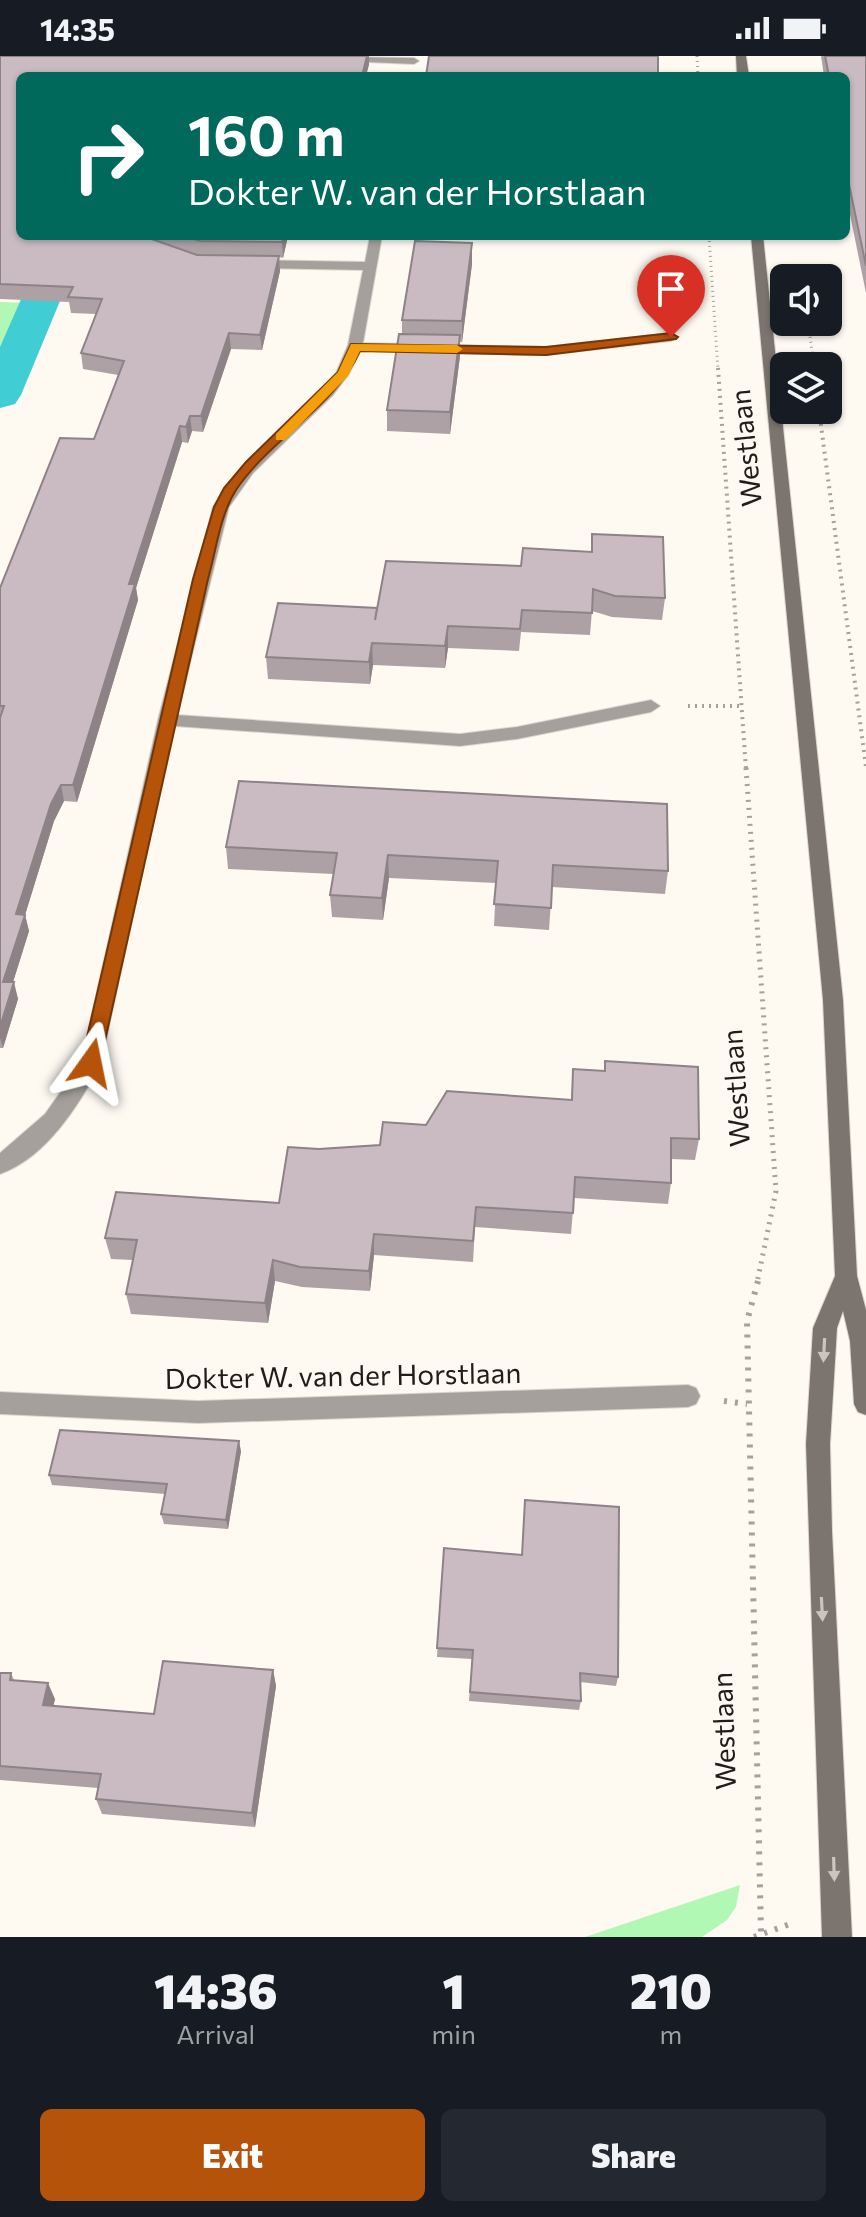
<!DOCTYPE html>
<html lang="en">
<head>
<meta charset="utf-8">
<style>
	body { margin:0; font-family:Commissioner,sans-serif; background:#242831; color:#f1f3f6; height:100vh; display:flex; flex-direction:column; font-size:30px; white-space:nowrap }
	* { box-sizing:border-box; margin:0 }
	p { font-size:26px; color:#9ea1a6 }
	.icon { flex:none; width:44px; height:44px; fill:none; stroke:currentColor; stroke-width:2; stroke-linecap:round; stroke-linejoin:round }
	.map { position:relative; height:1881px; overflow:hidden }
	.side { display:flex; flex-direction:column; background:#171b24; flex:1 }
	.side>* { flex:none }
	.guide { position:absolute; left:16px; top:16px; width:834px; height:168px; border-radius:12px; box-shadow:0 2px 6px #0004; background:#00695c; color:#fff; overflow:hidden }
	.tools { position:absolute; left:770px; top:208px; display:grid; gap:16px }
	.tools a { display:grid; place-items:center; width:72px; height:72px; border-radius:12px; background:#171b24; box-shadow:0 2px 6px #0004; font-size:40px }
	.pin { position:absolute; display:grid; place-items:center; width:68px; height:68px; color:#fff; margin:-82px -34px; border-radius:50% 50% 50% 0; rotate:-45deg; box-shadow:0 0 8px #0007 }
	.pin .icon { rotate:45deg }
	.me { position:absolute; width:88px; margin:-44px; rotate:12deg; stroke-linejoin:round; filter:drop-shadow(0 0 6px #0008) }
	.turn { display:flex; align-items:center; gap:28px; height:168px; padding:0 40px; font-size:36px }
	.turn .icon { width:104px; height:104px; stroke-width:2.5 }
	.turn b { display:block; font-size:56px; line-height:68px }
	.eta { display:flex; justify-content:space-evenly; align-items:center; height:136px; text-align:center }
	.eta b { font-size:48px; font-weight:800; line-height:56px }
	.button { display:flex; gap:16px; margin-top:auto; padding:16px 40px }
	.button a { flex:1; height:92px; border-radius:12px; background:#b45309; color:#fff; font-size:32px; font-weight:800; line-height:92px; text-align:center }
	.button a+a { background:#242831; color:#f1f3f6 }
	.status { display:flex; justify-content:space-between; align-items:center; height:56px; padding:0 40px; background:#171b24; direction:ltr }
	.status svg { height:22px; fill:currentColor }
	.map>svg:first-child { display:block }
</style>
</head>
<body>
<div class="status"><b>14:35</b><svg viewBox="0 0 49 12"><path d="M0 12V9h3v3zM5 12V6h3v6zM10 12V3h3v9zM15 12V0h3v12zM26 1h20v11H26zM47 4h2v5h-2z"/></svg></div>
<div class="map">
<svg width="866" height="1881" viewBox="0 0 866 1881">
	<rect width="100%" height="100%" fill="#fefaf2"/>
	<!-- green -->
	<path fill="#b2f8b5" d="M0 246 31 247 0 315Z
		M740 1829 736 1851 727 1864 702 1881H585Z"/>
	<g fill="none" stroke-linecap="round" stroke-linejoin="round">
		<!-- canal -->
		<path fill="#40ced4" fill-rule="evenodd" d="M49 180H87L21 339 15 348 0 352V291Z"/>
		<!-- street casing -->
		<g stroke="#dbd7cf" stroke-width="2">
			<path id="street" d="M289 0 414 2 419 5 414 8 294 3Z
				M370 180H382L363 287 546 291 671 277 678 281 671 285 546 299 360 295 349 318 333 339 253 417 229 451 177 659 460 678 517 671 651 644 660 650 651 656 517 683 460 690 174 670 101 1007C80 1048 46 1102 0 1118V1097L45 1058 81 1007 158 664 213 451 242 411 308 349 336 317 348 289 363 214 252 212 246 208 252 204 365 206Z
				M688 1329 696 1332 700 1340 696 1348 688 1351 198 1367 0 1358V1336L198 1345Z"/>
		</g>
		<!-- secondary casing -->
		<g stroke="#dbd7cf" stroke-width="2">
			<path id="secondary" d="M736 0H746L749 20H737Z
				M751 180H763L843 944 857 1220 866 1254V1359L858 1356 854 1348 850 1285 843 1255 837 1272 830 1388 832 1475 852 1881H822L806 1388 813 1272 835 1220 823 944Z"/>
		</g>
		<!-- path-far3 -->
		<path stroke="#a5a19b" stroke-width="3" stroke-dasharray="1 4" stroke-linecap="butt" d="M697 0 698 20
			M709 180 718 314
			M808 266 814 310"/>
		<!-- path-far2 -->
		<path stroke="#a5a19b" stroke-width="4" stroke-dasharray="2 5" stroke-linecap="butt" d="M718 312 746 714
			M819 354 866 711
			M688 650H740"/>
		<!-- path-far1 -->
		<path stroke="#a5a19b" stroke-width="5" stroke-dasharray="2 6" stroke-linecap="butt" d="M746 712 776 1135 757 1227"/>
		<!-- path -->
		<path stroke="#a5a19b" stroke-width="6" stroke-dasharray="3 8" stroke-linecap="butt" d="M758 1225 747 1265 761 1877
			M724 1345 747 1348
			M754 1881 790 1868"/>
		<!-- street -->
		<use href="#street" fill="#a5a09c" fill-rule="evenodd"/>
		<!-- secondary -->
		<use href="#secondary" fill="#7c756f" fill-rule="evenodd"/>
	</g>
	<!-- wall -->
	<path fill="#ada1a6" d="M0 0 369 9 20 180H288L283 202 279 201 280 215 262 294 231 293 203 376 192 375 188 387 182 386 136 532 138 544 77 746 64 745 54 765 25 859 29 875 13 926 18 943 3 992H0V532L94 383 118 319 83 313 81 297 96 258 71 257 69 246 0 243Z
		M821 0H866V237L846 139V20H824Z
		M472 208 462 286H460V300L450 378 387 375V354L402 278V264Z
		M592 478 665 542 662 564 612 561 592 555 590 579 521 576 519 595 448 592 445 612 373 609 370 628 268 623 266 601 377 552 591 496Z
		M239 725 668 815 665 838 552 831 549 874 494 870 496 827 389 822 383 864 332 861 330 839 334 818 228 813 226 791Z
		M605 1005 699 1083 695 1104 671 1103V1127L668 1148 574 1142 571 1178 475 1171 473 1206 374 1199 370 1235 302 1231 275 1225 268 1267 131 1258 126 1238 133 1204 111 1203 105 1182 279 1147 319 1093 380 1089 426 1069 571 1044 573 1013 604 1015Z
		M241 1395 228 1473 164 1468 161 1458 165 1438 52 1429 49 1419Z
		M444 1492 618 1621 616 1630 580 1626 581 1645 579 1654 469 1645 472 1603 437 1601Z
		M273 1614 276 1630 255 1771 102 1758 96 1743 98 1732 0 1724V1617H11L14 1624 55 1643 53 1650 154 1658Z"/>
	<!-- shaded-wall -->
	<path fill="#8d8387" d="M367 0H369V9L366 20H362Z
		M284 180H288L283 202 282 186Z
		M472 187V208L462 286V265Z
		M279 200 280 215 262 294 260 279Z
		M229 277 231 293 203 376 201 360Z
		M460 279V300L450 378V356Z
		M190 360 192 375 188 387 186 371Z
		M180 370 182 386 136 532 138 544 77 746 73 729 129 528Z
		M448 570V592L445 612V590Z
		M372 587 373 609 370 628 369 606Z
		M61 729 64 745 54 765 25 859 29 875 8 942 3 926 16 858 51 748Z
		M388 799 389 822 383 864 382 842Z
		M14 926 18 943 3 992 0 982V971Z
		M374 1178V1199L370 1235 369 1215Z
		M273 1204 275 1225 268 1267 265 1247Z
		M239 1385 241 1395 228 1473 226 1464Z
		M273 1614 276 1630 255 1771 252 1757Z
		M48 1627 55 1643 50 1665 43 1649Z"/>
	<!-- building -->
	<path fill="#c9bbc1" stroke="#8d8387" stroke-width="2" d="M0 0H367L362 20H20V180H143L197 199 279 200 260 279 229 277 201 360H190L186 371 180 370 129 528H135L73 729H61L51 748 16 858 25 859 3 926H14L0 971V662L4 650H0V532L60 382 94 383 124 305 81 297 102 243 68 241 73 231 0 228Z
		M429 0H658V20H426Z
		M825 0H866V210L846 114V20H829Z
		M185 180H284L282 186 200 185Z
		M415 185 472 187 462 265 402 264Z
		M399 278 460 279 450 356 387 354Z
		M592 478 663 481 665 542 615 540 593 533 592 557 522 554 520 573 448 570 445 590 372 587 369 606 266 601 278 547 377 552 375 564 386 505 521 510 523 492 592 496Z
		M239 725 667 748 668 815 553 809 551 852 494 848 498 805 388 799 382 842 330 839 337 797 226 791Z
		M605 1005 698 1011 699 1083 671 1082V1127L575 1121 573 1157 476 1151 473 1185 374 1178 369 1215 300 1211 273 1204 265 1247 126 1238 137 1184 105 1182 116 1136 279 1147 288 1091 319 1093 380 1089 383 1066 426 1069 447 1035 572 1044 573 1013 605 1015Z
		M60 1374 239 1385 226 1464 161 1458 167 1428 49 1419Z
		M525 1444 619 1451 618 1621 580 1617 581 1645 470 1636 473 1594 437 1592 444 1492 522 1499Z
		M163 1605 273 1614 252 1757 96 1743 101 1718 0 1710V1617H11L10 1624 48 1627 43 1649 154 1658Z"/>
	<!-- one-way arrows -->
	<defs><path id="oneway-solid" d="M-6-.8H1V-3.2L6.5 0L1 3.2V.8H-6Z" transform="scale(2)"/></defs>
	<g fill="#cac5be">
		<use href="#oneway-solid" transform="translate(824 1294) rotate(93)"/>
		<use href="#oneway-solid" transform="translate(822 1553) rotate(87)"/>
		<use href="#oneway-solid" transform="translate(834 1813) rotate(88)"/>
	</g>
	<!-- route -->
	<path fill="#b45309" stroke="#753606" stroke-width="2" d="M671 277 678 281 676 283 546 299 360 295C334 352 271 382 236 434 220 459 216 495 208 523L100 1007 97 1013H84L81 1007 193 523 214 451 224 432 246 406 338 316 351 288 546 291Z"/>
	<!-- slow -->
	<path fill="#f59e0b" d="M351 288 457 289 463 293 457 297 360 295 348 320 285 384H276V378L338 316Z"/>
	<g text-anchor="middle" stroke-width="6" stroke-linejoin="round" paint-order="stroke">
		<!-- street labels -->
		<g font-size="28" fill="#211e1a" stroke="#fefaf2">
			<text transform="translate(746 392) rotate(-96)" y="10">Westlaan</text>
			<text transform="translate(736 1032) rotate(-94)" y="10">Westlaan</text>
			<text transform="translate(343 1320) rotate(-1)" y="10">Dokter W. van der Horstlaan</text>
			<text transform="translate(724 1675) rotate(-92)" y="10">Westlaan</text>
		</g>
	</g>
</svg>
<div class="tools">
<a><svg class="icon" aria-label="sound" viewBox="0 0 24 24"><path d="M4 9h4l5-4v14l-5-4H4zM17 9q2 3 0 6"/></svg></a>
<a><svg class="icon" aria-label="layers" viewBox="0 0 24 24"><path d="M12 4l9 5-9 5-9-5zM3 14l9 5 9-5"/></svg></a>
</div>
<div class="pin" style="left:671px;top:281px;background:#d93025"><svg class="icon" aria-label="arrive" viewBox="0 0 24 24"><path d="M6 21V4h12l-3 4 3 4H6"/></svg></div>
<svg class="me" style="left:91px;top:1007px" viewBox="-20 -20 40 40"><path d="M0-17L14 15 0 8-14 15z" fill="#b45309" stroke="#fff" stroke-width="4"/></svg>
<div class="guide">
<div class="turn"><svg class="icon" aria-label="right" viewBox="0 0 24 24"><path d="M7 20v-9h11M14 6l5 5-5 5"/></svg><div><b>160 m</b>Dokter W. van der Horstlaan</div></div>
</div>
</div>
<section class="side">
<div class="eta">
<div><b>14:36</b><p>Arrival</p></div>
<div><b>1</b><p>min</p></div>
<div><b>210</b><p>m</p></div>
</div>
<div class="button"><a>Exit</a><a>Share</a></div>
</section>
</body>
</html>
